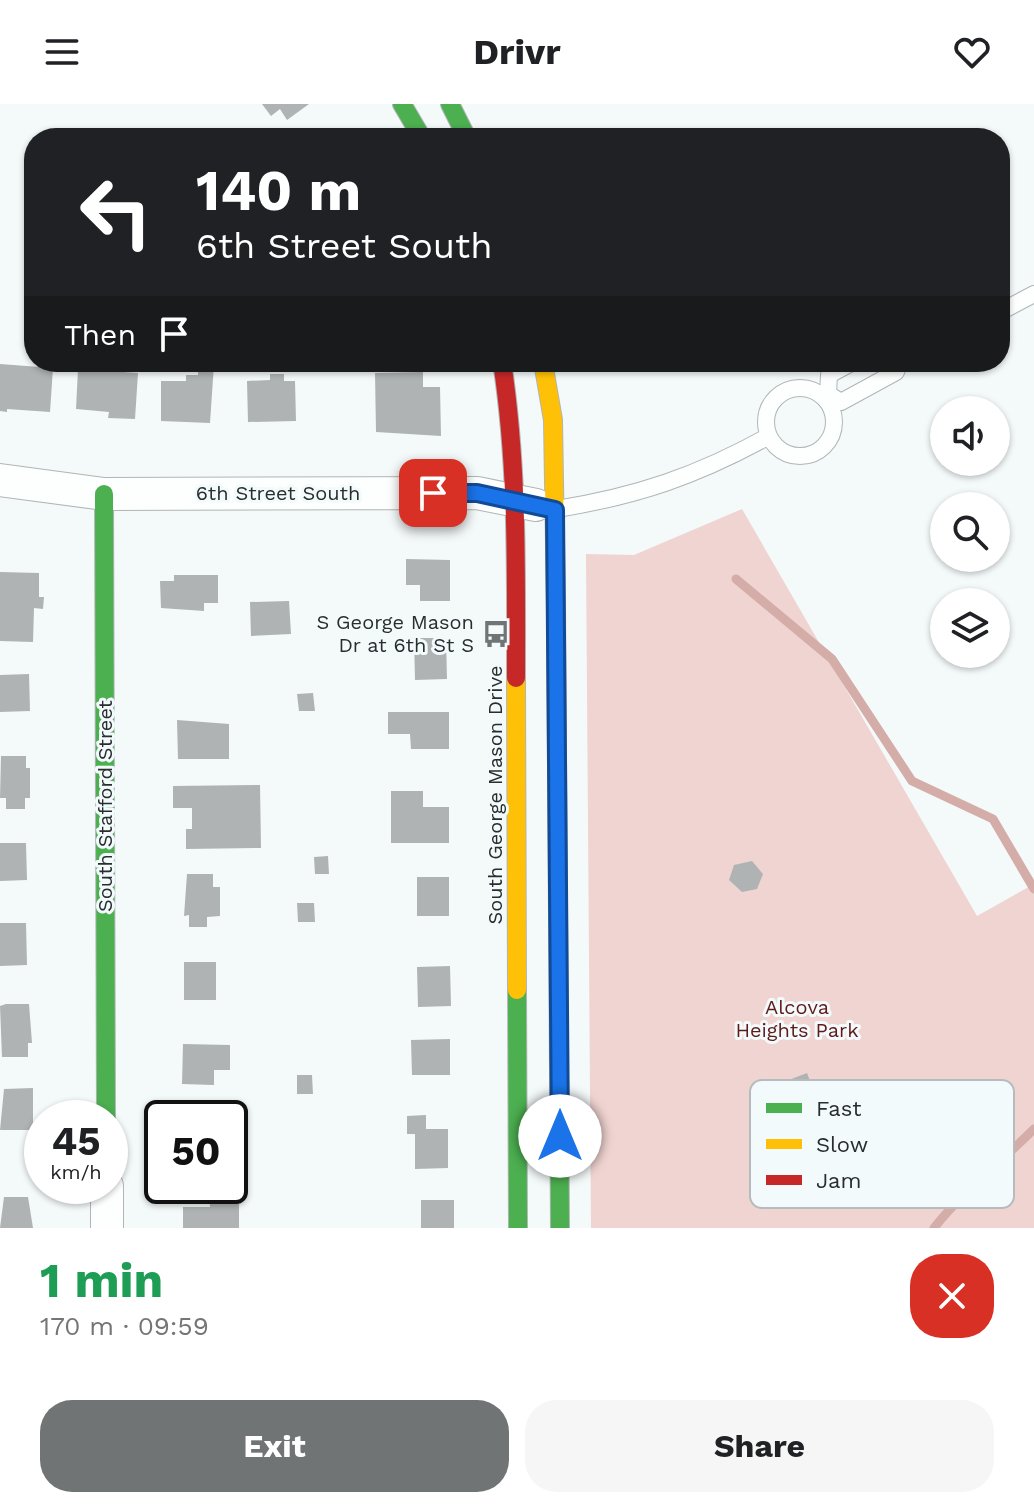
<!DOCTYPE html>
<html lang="en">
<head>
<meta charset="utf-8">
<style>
	body { margin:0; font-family:"Work Sans",sans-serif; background:#f6f6f6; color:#202124; height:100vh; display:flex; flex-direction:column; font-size:30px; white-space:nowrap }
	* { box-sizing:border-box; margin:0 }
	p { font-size:26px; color:#757577 }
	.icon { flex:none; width:44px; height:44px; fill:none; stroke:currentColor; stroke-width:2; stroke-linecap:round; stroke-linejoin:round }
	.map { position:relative; height:1124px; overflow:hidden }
	.sheet { display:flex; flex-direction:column; background:#fff; flex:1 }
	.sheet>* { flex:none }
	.banner { position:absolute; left:24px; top:24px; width:986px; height:244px; border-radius:32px; box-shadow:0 2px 6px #0004; background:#202124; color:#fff; overflow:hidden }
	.controls { position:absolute; left:930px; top:292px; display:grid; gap:16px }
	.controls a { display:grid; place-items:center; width:80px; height:80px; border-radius:50%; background:#fff; box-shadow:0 2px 6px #0004; font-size:40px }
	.speed { position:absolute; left:24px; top:996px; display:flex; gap:16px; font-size:40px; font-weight:700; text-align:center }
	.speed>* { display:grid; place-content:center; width:104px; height:104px; border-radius:50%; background:#fff; box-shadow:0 2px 6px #0004; line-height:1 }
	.speed small { font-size:20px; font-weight:400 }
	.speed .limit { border:4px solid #111; border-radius:12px; background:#fff; color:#111 }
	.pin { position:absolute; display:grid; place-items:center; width:68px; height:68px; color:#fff; margin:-34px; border-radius:16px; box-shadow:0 4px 12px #0006 }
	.me { position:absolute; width:88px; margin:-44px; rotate:0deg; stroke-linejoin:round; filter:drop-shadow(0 0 6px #0008) }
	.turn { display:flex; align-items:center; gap:28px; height:168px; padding:0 40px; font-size:36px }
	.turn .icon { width:104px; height:104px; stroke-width:2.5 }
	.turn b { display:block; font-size:56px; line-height:68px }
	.then { display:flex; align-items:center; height:76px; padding:0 40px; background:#0003; gap:16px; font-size:30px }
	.round { display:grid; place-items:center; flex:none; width:84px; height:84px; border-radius:32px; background:#f6f6f6 }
	.head { display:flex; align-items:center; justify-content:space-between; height:136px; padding:0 40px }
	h1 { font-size:48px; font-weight:700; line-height:60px; color:#1e9e55 }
	.primary-button { display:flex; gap:16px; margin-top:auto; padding:16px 40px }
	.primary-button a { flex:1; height:92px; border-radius:32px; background:#717474; color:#fff; font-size:32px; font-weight:700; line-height:92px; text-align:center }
	.primary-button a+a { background:#f6f6f6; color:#202124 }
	header { display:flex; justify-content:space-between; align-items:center; height:104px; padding:0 40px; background:#fff; font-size:36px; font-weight:700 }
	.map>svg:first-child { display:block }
</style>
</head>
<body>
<header><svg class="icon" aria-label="menu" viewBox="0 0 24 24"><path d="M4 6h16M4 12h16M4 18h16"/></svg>Drivr<svg class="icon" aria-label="heart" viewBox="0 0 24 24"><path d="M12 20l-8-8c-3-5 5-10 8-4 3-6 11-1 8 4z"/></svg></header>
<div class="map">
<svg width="1034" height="1124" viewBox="0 0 1034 1124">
	<rect width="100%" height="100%" fill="#f4f9f9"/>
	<!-- green -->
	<path fill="#f0d4d1" d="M742 405 977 812 1034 780V1124H591L586 450 634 451Z"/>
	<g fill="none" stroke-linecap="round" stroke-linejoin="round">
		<!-- stream -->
		<path stroke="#d4aca8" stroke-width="9" d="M736 475 832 555 912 677 993 715 1034 785
			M934 1124C963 1087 1001 1058 1034 1025"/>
	</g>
	<!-- building -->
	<path fill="#b0b3b4" d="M262 0H309L287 16 280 5 271 12Z
		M198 259 214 260 210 319 161 317V277H186V271H198Z
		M0 260 53 264 50 308 7 305V308L0 307Z
		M78 265 138 269 135 315 108 314 109 308 76 305Z
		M423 268V283H440L441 332 376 328 375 269Z
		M270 270H284V277H295L296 317 248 318 247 277 270 276Z
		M406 455 450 456V497H420V481H406Z
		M0 468 39 469V493H44L43 505 34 504 33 538 0 537Z
		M174 471H218V499H204V507L161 504 160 477H174Z
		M289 497 291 530 251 532 250 498Z
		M414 534H446L447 575 415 576Z
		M29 570 30 607 0 608V571Z
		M313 589 315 607H299L297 590Z
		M388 608H449V645H411L410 630H388Z
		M177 616 229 620V655H178Z
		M1 652H26V664H30V694H25V705H6V694H0Z
		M260 681 261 744 186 745V725H192V704H173V682Z
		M391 687H423V703H449V739H391Z
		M0 739H26L27 776 0 777Z
		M328 752 329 770H315L314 753Z
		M752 757 763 770 757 785 742 788 729 776 734 761Z
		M187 770H213V783H220V812L207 813V823H189V811L184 812Z
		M417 773H449V812H417Z
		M297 799H314L315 818H298Z
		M0 819H26L27 861 0 862Z
		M184 858H216V896H184Z
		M450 862 451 902 418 903 417 863Z
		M6 900H29L32 939H28V953H2L0 902Z
		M450 935V971H412L411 936Z
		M183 940 230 941V966H214V981L182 980Z
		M807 969 822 1008 767 1029 752 990Z
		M297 971H312L313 990H297Z
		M33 984V1026H0L4 985Z
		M426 1011V1025H448V1064L415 1065V1030H407V1012Z
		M209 1092H239V1124H183V1103H210Z
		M4 1093H28L33 1124H0Z
		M421 1096H454V1124H421Z"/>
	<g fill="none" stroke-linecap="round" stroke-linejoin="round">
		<!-- lane casing -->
		<g stroke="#b1b5b5" stroke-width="18">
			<path id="lane" d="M1000 208 1034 190
				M766 318a34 34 0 1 1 68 0a34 34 0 1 1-68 0Z
				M828 290 841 298 896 268 900 258
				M828 290 829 271 853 258
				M557 405C637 392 697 372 769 332"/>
		</g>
		<!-- street casing -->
		<g stroke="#b1b5b5" stroke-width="34">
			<path id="street" d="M0 376 104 390 477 389 536 401
				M107 1082V1124"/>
		</g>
		<!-- fast casing -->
		<g stroke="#b1b5b5" stroke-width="20">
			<path id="fast" d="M402 0 422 34
				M450 0 467 34
				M104 390 106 1014
				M556 500 560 1124
				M517 886 518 1124"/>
		</g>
		<!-- slow casing -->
		<g stroke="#b1b5b5" stroke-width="20">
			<path id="slow" d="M543 258 553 316 556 500
				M516 574 517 886"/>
		</g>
		<!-- jam casing -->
		<g stroke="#b1b5b5" stroke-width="20">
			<path id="jam" d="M502 258C518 363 516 468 516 574"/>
		</g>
		<!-- lane -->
		<use href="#lane" stroke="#fdfefe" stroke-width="16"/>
		<!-- street -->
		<use href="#street" stroke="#fdfefe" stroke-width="32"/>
		<!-- fast -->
		<use href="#fast" stroke="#4caf50" stroke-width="18"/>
		<!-- slow -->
		<use href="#slow" stroke="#ffc107" stroke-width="18"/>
		<!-- jam -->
		<use href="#jam" stroke="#c62828" stroke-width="18"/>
	</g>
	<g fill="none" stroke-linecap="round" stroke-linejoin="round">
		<!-- route casing -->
		<g stroke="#114b97" stroke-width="20">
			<path id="route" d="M433 389H477L555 406 560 1032"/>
		</g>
		<!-- route -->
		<use href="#route" stroke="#1a73e8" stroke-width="14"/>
	</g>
	<!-- icons -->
	<defs>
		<g id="bus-bare" transform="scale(2.16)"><path d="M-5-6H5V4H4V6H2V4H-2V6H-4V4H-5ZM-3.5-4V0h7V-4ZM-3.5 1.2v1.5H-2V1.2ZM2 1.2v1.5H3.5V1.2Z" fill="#717474" stroke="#f2fafb" stroke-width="2.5" paint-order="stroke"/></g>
	</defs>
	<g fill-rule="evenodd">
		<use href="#bus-bare" x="496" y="530"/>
	</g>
	<g text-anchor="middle" stroke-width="6" stroke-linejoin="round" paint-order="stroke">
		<!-- street labels -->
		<g font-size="20" fill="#2a2d2d" stroke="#f2fafb">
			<text x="278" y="396">6th Street South</text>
			<text transform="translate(495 691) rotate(-90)" y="7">South George Mason Drive</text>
			<text transform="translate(105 702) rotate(-90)" y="7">South Stafford Street</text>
		</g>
		<!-- poi labels -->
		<g font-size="20" fill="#2a2d2d" stroke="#f2fafb" text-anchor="end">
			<text x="474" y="525">S George Mason<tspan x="474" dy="23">Dr at 6th St S</tspan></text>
		</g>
		<!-- park labels -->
		<g font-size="20" fill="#601818" stroke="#f2fafb">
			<text x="797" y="910">Alcova<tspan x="797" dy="23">Heights Park</tspan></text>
		</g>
	</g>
	<!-- legend -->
	<rect x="750" y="976" width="264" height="128" rx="12" fill="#f2fafb" stroke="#b6bcbd" stroke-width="2"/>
	<rect x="766" y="999" width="36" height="10" fill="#4caf50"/>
	<rect x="766" y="1035" width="36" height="10" fill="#ffc107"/>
	<rect x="766" y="1071" width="36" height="10" fill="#c62828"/>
	<g font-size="22" fill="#2a2d2d">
		<text x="816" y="1012">Fast</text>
		<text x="816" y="1048">Slow</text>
		<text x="816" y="1084">Jam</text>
	</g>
</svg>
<div class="controls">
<a><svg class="icon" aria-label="sound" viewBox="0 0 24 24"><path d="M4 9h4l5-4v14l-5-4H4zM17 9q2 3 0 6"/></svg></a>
<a><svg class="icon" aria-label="search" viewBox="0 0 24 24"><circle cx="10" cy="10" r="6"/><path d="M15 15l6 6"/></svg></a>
<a><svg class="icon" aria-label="layers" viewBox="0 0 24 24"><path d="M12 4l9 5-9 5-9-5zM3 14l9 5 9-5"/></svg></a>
</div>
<div class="speed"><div>45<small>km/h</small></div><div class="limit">50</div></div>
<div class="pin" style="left:433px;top:389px;background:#d93025"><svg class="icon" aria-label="arrive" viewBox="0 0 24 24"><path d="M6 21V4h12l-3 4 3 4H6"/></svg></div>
<svg class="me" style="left:560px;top:1032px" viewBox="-20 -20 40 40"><circle r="19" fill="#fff"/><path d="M0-13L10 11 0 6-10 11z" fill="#1a73e8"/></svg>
<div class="banner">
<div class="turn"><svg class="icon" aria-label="left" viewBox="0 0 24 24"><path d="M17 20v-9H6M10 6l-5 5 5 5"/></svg><div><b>140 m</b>6th Street South</div></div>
<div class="then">Then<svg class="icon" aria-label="arrive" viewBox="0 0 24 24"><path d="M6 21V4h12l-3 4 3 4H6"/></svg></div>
</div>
</div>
<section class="sheet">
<div class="head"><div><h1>1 min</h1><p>170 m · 09:59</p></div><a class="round" style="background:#d93025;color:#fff"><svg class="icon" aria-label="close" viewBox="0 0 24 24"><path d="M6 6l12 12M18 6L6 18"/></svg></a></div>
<div class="primary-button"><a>Exit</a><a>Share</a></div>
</section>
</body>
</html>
